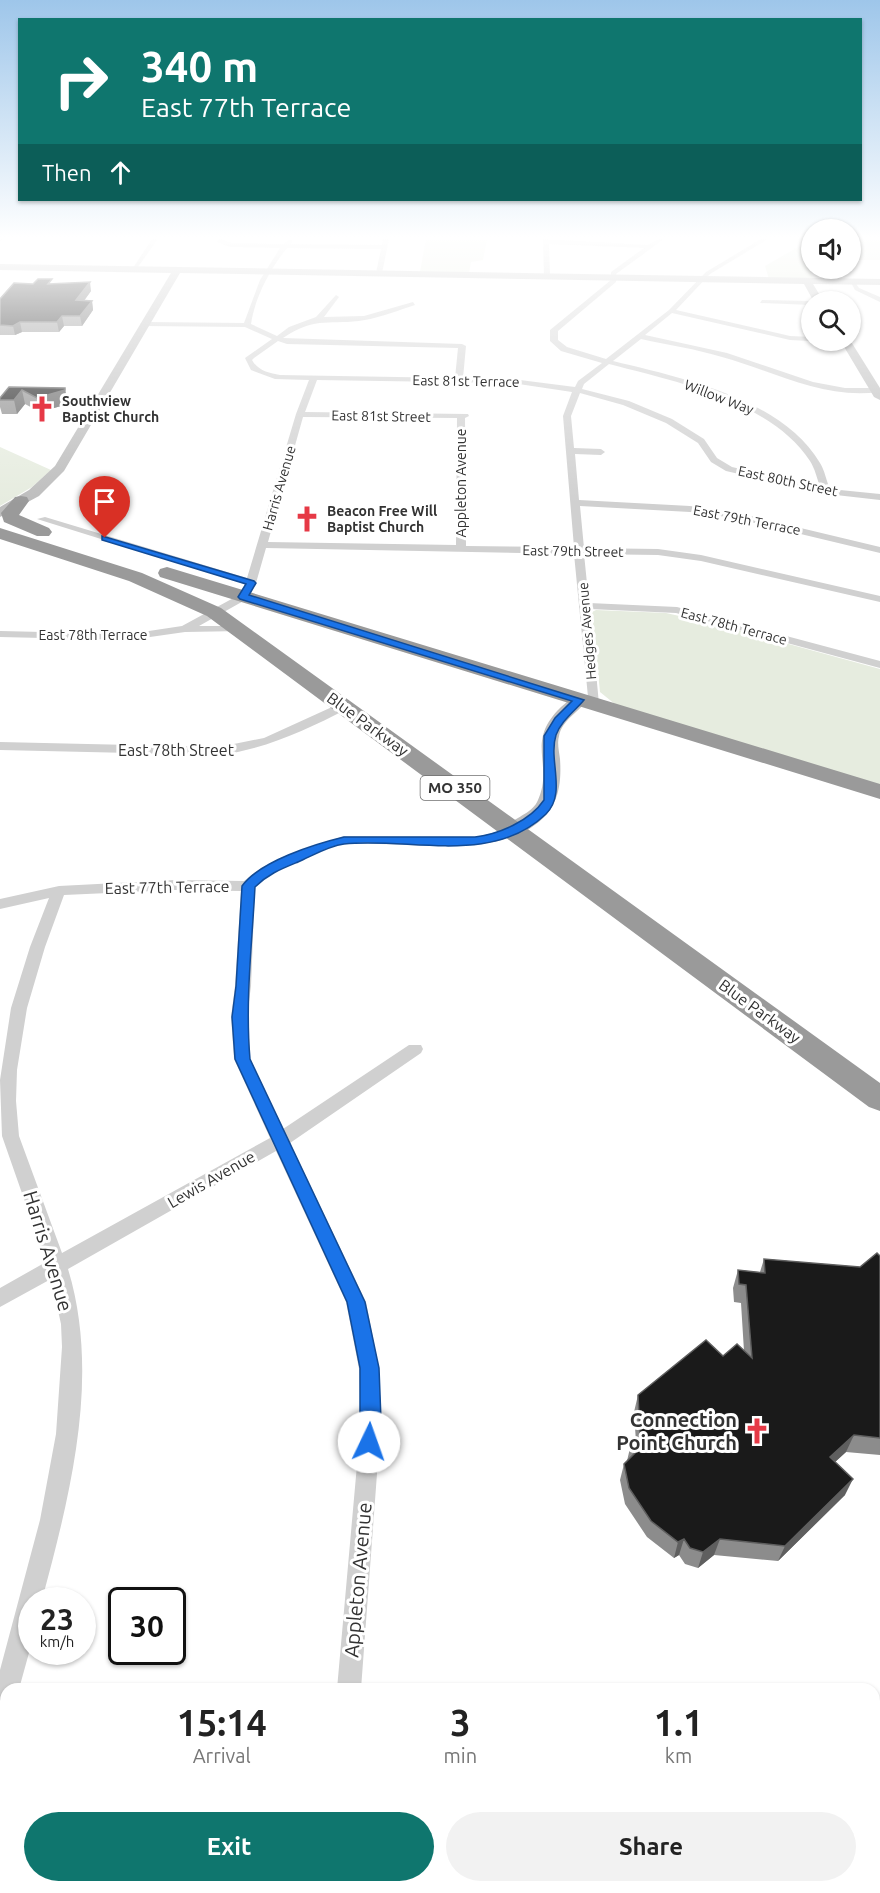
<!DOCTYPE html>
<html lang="en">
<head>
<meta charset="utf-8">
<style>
	body { margin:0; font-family:Ubuntu,sans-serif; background:#f2f2f2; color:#222; height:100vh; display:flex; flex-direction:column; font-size:22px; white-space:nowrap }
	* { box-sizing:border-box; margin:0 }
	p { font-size:20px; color:#767676 }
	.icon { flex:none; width:33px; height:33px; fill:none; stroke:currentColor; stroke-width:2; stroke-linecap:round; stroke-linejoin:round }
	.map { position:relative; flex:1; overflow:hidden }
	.panel { position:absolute; left:0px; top:1683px; width:880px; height:210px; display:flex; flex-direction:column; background:#fff; border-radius:18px 18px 0 0; box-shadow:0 2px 4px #0004 }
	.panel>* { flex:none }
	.banner { position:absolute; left:18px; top:18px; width:844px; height:183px; border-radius:0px; box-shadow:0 2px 4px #0004; background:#0f766e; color:#fff; overflow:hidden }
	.tools { position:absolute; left:801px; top:219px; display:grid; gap:12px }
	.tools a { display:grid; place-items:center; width:60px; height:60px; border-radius:50%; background:#fff; box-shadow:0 2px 4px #0004; font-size:30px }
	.speed { position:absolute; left:18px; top:1587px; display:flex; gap:12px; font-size:30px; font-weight:700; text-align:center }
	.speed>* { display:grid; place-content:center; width:78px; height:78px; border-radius:50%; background:#fff; box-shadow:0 2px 4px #0004; line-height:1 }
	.speed small { font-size:15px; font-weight:400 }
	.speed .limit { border:3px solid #111; border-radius:9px; background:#fff; color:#111 }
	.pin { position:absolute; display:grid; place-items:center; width:51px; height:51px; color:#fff; margin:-62px -26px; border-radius:50% 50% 50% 0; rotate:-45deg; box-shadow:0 0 6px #0007 }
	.pin .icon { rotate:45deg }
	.me { position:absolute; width:66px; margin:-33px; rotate:3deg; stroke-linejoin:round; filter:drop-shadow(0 0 4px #0008) }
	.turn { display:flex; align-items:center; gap:21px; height:126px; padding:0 24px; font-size:27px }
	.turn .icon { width:78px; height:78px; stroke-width:2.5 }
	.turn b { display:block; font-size:42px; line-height:51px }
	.then { display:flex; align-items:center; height:57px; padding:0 24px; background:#0003; gap:12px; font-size:22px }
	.eta { display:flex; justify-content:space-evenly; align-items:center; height:102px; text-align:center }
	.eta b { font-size:36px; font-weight:700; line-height:42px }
	.cta { display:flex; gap:12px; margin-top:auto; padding:12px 24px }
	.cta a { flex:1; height:69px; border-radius:36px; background:#0f766e; color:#fff; font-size:24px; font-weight:700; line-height:69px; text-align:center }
	.cta a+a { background:#f2f2f2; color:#222 }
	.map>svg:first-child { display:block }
</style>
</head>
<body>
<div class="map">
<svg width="880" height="1893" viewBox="0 0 880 1893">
	<rect width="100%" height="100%" fill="#fff"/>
	<!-- green -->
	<path fill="#e6ecdf" d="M426 239H487L483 260 471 262 469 273 420 272Z
		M851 239H880V260H851Z
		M798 247 809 249 811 247 812 268 839 269 841 272 810 271 813 279H769L765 266Z
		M0 447 51 470 32 487 0 506Z
		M596 610 666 613 715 624 880 669V785L616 705 600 692 592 612Z"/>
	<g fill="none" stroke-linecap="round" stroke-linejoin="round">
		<!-- street -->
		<path fill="#d0d0d0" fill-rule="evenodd" d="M0 239H4L0 241Z
			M152 239H158L135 271H131Z
			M218 239H224L223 240 231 243 283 244 290 239 293 241 290 244 382 245 383 239H389L382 273 379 275 376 273 381 249 287 248C270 269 255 297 251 324L277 336 289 327 316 317 336 295 339 297 324 317 364 316 413 302 415 305C399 310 382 317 365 320 330 326 318 315 283 338L462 344 466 346 463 378 512 379 575 387 578 381 602 363 561 351 550 341V330L611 280V272L644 248 549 244 550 276 547 278 544 276 543 239 648 245 658 239H664L616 274V282L558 331V340L567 347 606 359 669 310 706 272 761 239H768L710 274 676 310 790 336 812 337V340H849V343L790 340 672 313 645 335 727 353 813 382 845 388H876L880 390 879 392C825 400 773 371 722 357 696 349 668 345 641 339L613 361C682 378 781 398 820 463 825 471 826 480 830 489L880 494V500L827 494 726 471 711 462 698 443 666 423 623 405 580 393 571 416 574 448 601 449 605 452 601 455 575 454 579 500 690 506 734 512 880 547V553L734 518 690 512 580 506 584 548 658 549 701 555 880 596V602L701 561 658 555 584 554 589 603 677 607 880 661V668L676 613 590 609 599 704 597 707H589L574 554 266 548 256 583 247 599 199 626H238L242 627V631L185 632 129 640 0 637V631L129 634 182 626 239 595 245 584 37 519 45 517 247 578 296 414 309 380 275 379 251 370 245 358 272 339 245 327 144 326 140 324 144 322 244 323 260 280 280 248 230 247 217 242ZM278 341 287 344 458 348 455 378 280 375C269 373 258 371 252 360L254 358ZM609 364C674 381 771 401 810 461 815 469 817 478 820 487L732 467 717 458 704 439 672 419 629 401 582 389 584 384ZM317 380 512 383 572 392 563 416 574 547 466 546 465 418 469 416 468 414 305 412ZM303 417 457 418 456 545 268 542Z
			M850 281H854L859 288 880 297V302L855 290Z
			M762 300 812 301 814 302H812V305L760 303Z
			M343 702 347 703V709C306 730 266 749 219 755L0 750V742L219 747 264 738Z
			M513 826 518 827 520 830C495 858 383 840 345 844 320 847 273 869 255 887L251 986 247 1017 250 1059 283 1129 409 1045H421L423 1049 421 1053 290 1143 366 1302 379 1369 381 1420 361 1689H337L361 1420 359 1369 346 1302 276 1151 68 1269C101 1377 70 1495 42 1600H32V1642L19 1689H6V1728L0 1730V1670L40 1520 56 1434 62 1347 61 1324 51 1279 0 1307V1288L46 1262 2 1136 0 1080 11 1008 30 947 49 898 0 909V899L59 886 175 880 244 881 261 868 287 855 344 836 475 837 492 834ZM175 890 241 891 235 986 231 1017 234 1059 270 1138 62 1253 19 1136 16 1101 17 1070 27 1008 45 947 64 895Z
			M320 1887H346L345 1893H319Z"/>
		<!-- secondary -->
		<path fill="#bdbdbd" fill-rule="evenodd" d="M0 264 880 279V285L813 284 824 302H814L804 284 180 273 64 471 39 496 0 517V507L29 490 55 466 171 273 0 270Z
			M840 340H850L880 388V400L874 397Z
			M579 695 587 700C579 712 562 720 559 736 557 743 559 751 560 759 562 788 557 811 532 827 523 833 517 837 506 834L504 830C512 817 532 815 538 800 554 764 525 743 560 708 566 703 571 697 579 695Z"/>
		<!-- highway -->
		<path fill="#9a9a9a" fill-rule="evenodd" d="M21 496 27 497 29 501 19 515 49 528 52 532 49 536H37L4 522 1 513 15 497Z
			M0 528 142 573 221 608 880 1083V1111L869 1107 207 616 129 581 0 539Z
			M167 567 880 784V799L160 577 158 573 160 569Z"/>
	</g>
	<!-- wall -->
	<path fill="#8c8c8c" d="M53 284 91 291 84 301H92L93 310 82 326H64L59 332H22L15 335H0V299Z
		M9 387 65 388 68 404 40 412 25 404 17 414H2L0 407V398Z
		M880 1256V1455L846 1452 835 1462 845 1495 778 1561 714 1555 698 1568 685 1564 679 1555 674 1558 647 1537 625 1504 620 1480 624 1464 627 1461 630 1448 636 1442 634 1412 638 1395 723 1356 744 1351 741 1303 734 1302 733 1288 738 1270 760 1272 764 1259 860 1267Z"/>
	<!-- shaded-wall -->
	<path fill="#5f5f5f" d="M90 282 91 291 77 310 76 300Z
		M92 301 93 310 82 326 80 316Z
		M62 316 64 326 59 332 57 322Z
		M20 322 22 332 15 335 13 326Z
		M22 390 25 404 17 414 14 400Z
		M65 390 68 404 40 412 37 398Z
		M854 1435 846 1452 822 1474 830 1457Z
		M853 1479 845 1495 778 1561 785 1546Z
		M684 1539 679 1555 674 1558 678 1542Z
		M720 1539 714 1555 698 1568 703 1552Z"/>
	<!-- building -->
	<path fill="#1a1a1a" stroke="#5f5f5f" stroke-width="1.5" d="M38 279H52L48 284 90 282 76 300 92 301 80 316H62L57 322H20L13 326 0 325V299L14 283 33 284Z
		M9 387 65 388V390L37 398 22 390 14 400H0V398Z
		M877 1253 880 1256V1438L854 1435 830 1457 853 1479 785 1546 720 1539 703 1552 690 1548 684 1539 678 1542 651 1521 629 1488 624 1464 635 1453 630 1448 640 1438 638 1395 706 1340 723 1356 737 1344 752 1358 746 1285 739 1284 738 1270 765 1273 764 1259 860 1267Z"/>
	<!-- sky -->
	<linearGradient id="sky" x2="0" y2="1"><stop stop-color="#9ec6ea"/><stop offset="0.47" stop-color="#fff"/><stop offset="1" stop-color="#fff" stop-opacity="0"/></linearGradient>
	<rect width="880" height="504" fill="url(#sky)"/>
	<!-- route -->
	<path fill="#1a73e8" stroke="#114b97" stroke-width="1.5" d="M102 536 254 581 256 583 249 595 584 700C575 711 561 721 556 735 548 760 567 793 546 814 492 866 410 837 344 844 328 846 312 856 298 862 281 869 268 874 255 887 252 944 245 1002 250 1059L365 1302 379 1368 381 1420 376 1449 369 1451 362 1449 360 1442V1368L347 1302 235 1059 232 1017 236 986 242 886C260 861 315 844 344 837H475C499 834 530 821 544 800V736L555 718 572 701 240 599 238 597 246 584 102 540Z"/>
	<!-- icons -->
	<defs>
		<g id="church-bare" transform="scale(2.07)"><path d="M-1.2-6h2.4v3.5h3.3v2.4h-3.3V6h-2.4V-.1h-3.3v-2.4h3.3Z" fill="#e63946" stroke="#fff" stroke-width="2.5" paint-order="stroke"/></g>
	</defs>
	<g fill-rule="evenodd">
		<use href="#church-bare" x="42" y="409"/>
		<use href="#church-bare" x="307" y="519"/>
		<use href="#church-bare" x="757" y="1431"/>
	</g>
	<g text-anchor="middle" stroke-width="6" stroke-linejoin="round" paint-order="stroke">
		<!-- far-street labels -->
		<g font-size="14" fill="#333" stroke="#fff">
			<text transform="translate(466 381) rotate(1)" y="5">East 81st Terrace</text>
			<text transform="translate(719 397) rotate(21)" y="5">Willow Way</text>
			<text transform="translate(381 416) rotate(1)" y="5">East 81st Street</text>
			<text transform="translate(788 481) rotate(12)" y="5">East 80th Street</text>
			<text transform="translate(461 483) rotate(-90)" y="5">Appleton Avenue</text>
			<text transform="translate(279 488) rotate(-74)" y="5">Harris Avenue</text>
			<text transform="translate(747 520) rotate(11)" y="5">East 79th Terrace</text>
			<text transform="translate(573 551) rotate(1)" y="5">East 79th Street</text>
			<text transform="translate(734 626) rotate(15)" y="5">East 78th Terrace</text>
			<text transform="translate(587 631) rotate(-95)" y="5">Hedges Avenue</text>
			<text x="93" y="640">East 78th Terrace</text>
		</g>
		<!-- far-poi labels -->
		<g font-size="14" font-weight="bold" fill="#333" stroke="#fff" text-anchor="start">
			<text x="62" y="406">Southview<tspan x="62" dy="16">Baptist Church</tspan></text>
			<text x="327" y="516">Beacon Free Will<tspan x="327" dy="16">Baptist Church</tspan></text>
		</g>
		<!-- shield labels -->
		<rect fill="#fff" stroke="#707070" stroke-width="1.5" x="420.5" y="776" width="69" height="24" rx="4.5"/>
		<g font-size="15" font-weight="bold" fill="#333">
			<text x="455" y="793">MO 350</text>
		</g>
		<!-- street labels -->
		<g font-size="16" fill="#333" stroke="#fff">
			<text transform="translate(368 724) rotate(36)" y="6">Blue Parkway</text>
			<text x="176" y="756">East 78th Street</text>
			<text transform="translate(167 887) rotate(-1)" y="6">East 77th Terrace</text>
			<text transform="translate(760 1011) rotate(36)" y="6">Blue Parkway</text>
			<text transform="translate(211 1179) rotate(-30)" y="6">Lewis Avenue</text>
		</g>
		<!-- near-street labels -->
		<g font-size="20" fill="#333" stroke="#fff">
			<text transform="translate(48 1251) rotate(73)" y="7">Harris Avenue</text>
			<text transform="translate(358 1580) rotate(-85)" y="7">Appleton Avenue</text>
		</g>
		<!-- near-poi labels -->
		<g font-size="20" font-weight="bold" fill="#333" stroke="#fff" text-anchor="end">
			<text x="737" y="1427">Connection<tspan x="737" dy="23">Point Church</tspan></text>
		</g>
	</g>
</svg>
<div class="tools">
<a><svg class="icon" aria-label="sound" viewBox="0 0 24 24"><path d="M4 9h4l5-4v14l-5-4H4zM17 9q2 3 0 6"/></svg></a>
<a><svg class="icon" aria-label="search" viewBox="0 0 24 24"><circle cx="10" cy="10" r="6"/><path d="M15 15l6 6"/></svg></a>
</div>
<div class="speed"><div>23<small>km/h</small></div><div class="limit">30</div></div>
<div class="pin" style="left:105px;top:538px;background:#d93025"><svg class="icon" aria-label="arrive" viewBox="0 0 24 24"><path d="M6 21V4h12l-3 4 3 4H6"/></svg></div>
<svg class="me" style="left:369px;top:1442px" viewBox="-20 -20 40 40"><circle r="19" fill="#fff"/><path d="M0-13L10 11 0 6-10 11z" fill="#1a73e8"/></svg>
<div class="banner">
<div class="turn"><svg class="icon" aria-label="right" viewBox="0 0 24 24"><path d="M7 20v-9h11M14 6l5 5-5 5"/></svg><div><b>340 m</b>East 77th Terrace</div></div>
<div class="then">Then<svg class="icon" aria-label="ahead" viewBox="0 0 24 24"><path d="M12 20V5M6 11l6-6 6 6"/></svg></div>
</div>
<section class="panel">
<div class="eta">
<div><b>15:14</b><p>Arrival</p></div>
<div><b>3</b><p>min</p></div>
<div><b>1.1</b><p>km</p></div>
</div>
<div class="cta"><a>Exit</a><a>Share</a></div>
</section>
</div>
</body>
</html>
